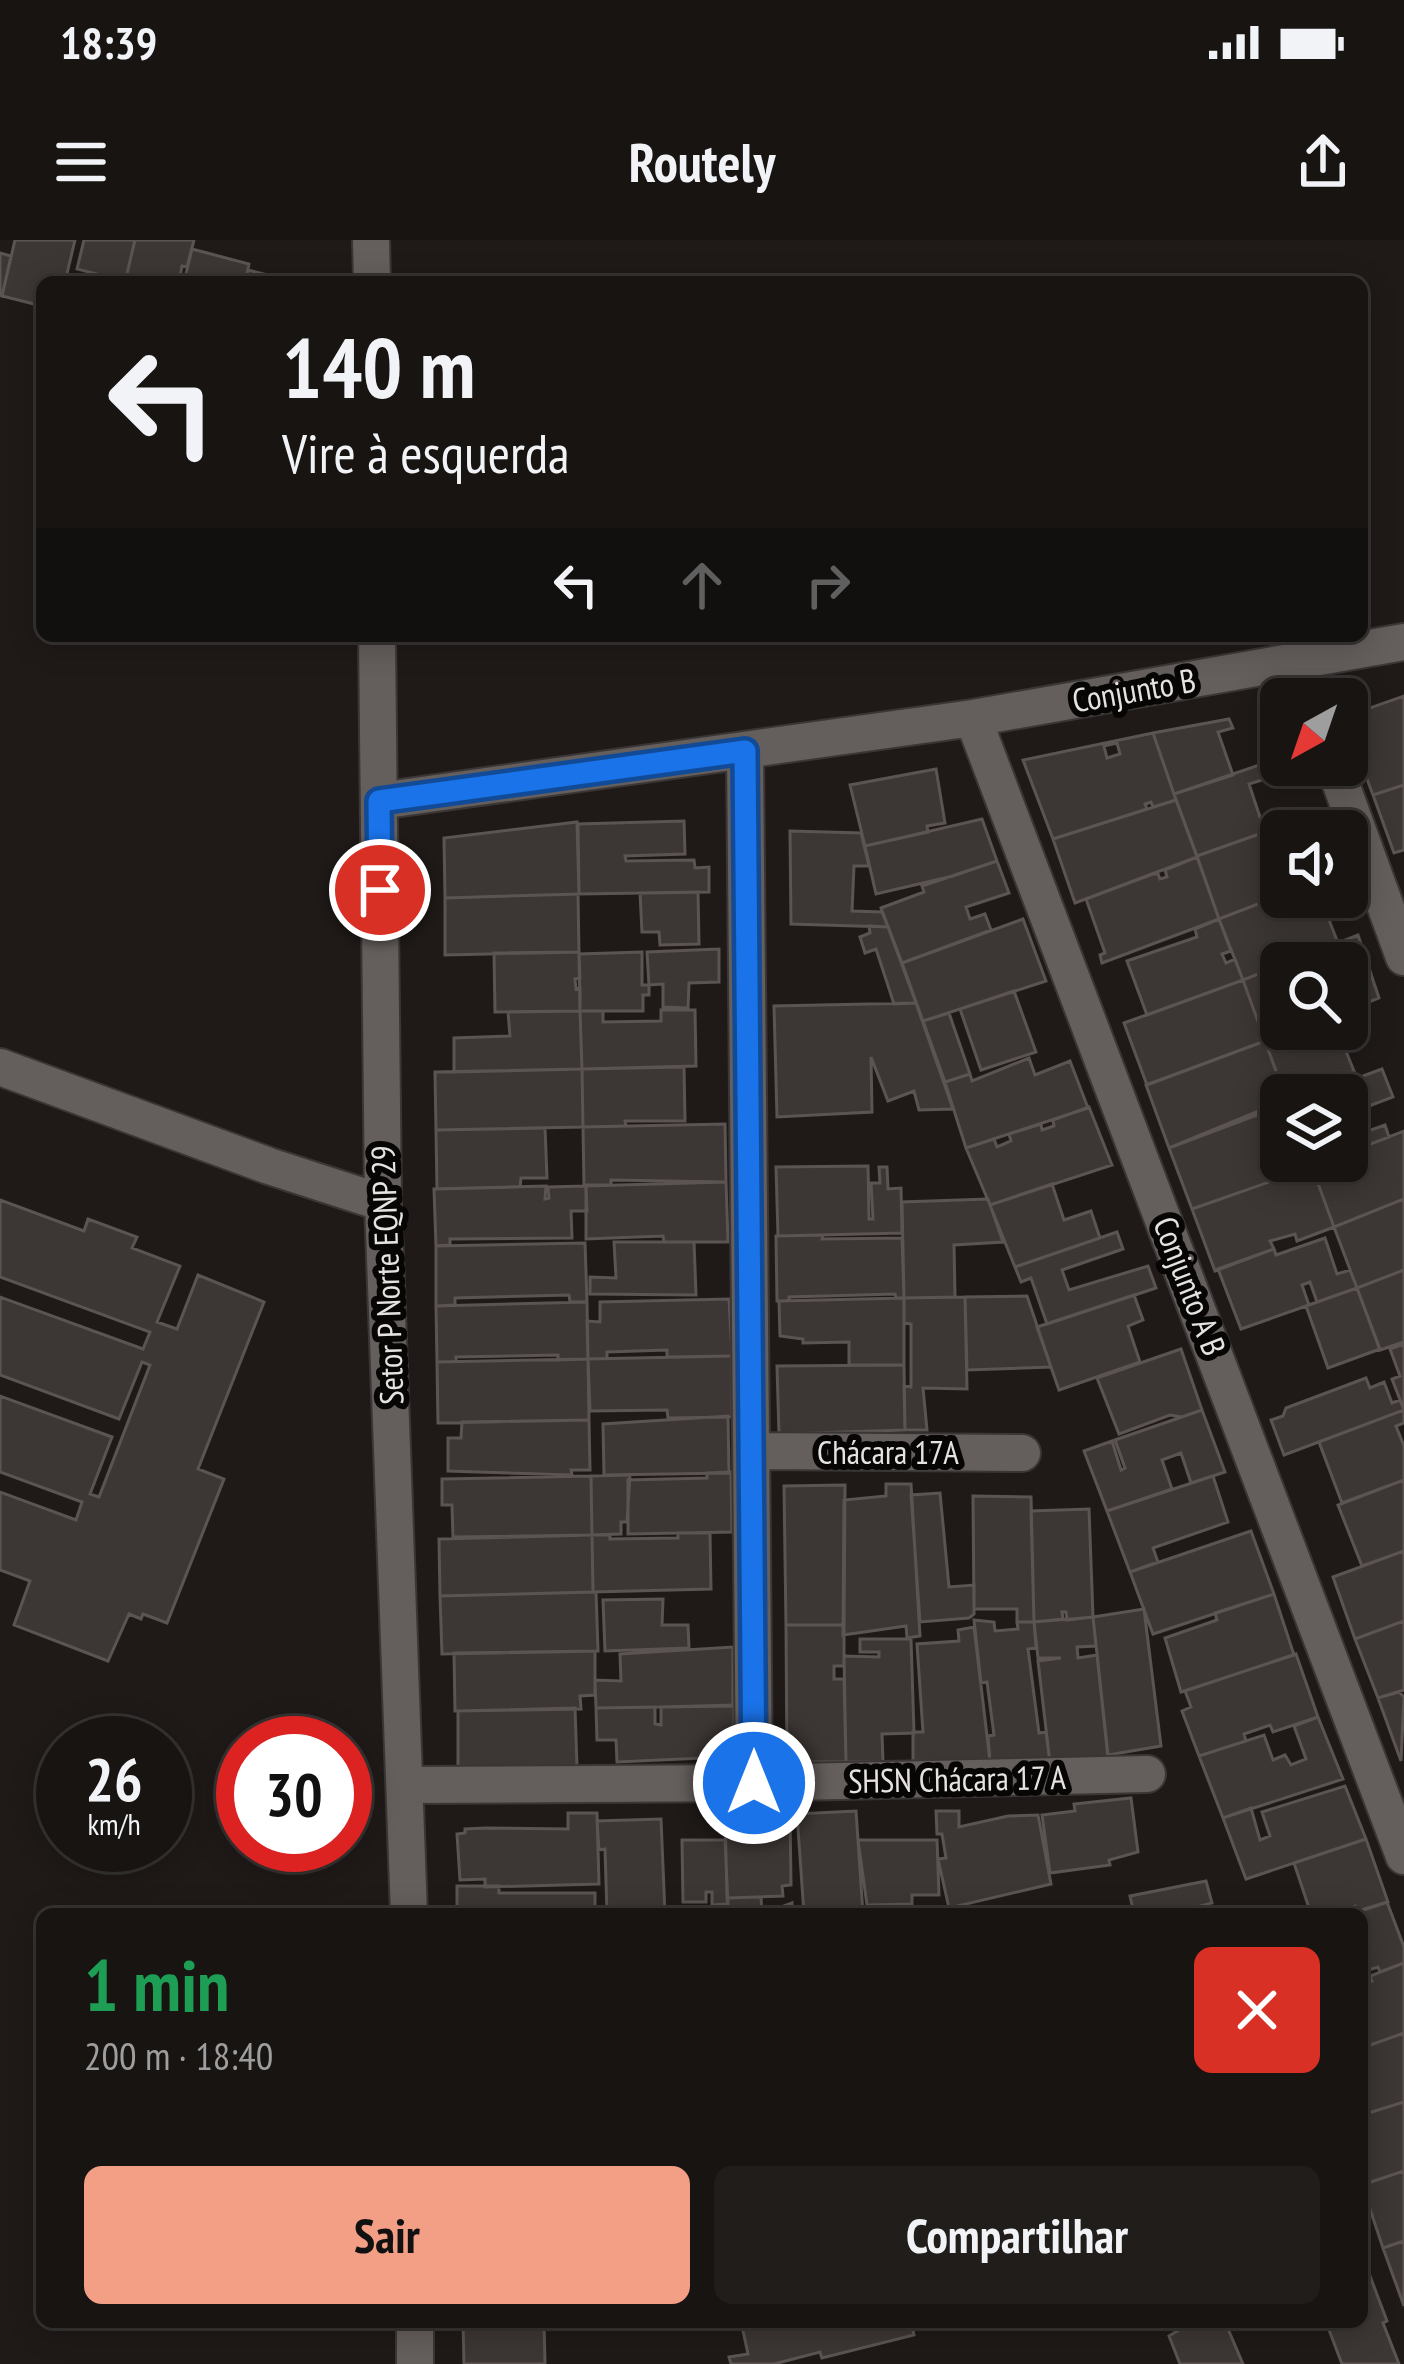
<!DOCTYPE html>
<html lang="pt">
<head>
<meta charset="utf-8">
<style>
	body { margin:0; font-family:"PT Sans Narrow",sans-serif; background:#201d1b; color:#f1f3f6; height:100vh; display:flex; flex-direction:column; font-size:45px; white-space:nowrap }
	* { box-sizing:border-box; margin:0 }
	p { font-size:39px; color:#9e9e9f }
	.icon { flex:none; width:66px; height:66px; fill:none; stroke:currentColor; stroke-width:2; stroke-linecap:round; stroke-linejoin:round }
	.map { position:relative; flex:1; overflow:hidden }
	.panel { position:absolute; left:36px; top:1668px; width:1332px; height:420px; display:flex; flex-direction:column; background:#171412; border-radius:18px; box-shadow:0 6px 30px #0003,0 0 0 3px #363332 }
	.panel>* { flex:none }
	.top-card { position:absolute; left:36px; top:36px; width:1332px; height:366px; border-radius:18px; box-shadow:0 6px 30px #0003,0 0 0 3px #363332; background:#171412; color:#f1f3f6; overflow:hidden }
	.needle { width:78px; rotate:220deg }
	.fabs { position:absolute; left:1260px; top:438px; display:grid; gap:24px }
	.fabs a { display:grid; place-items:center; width:108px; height:108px; border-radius:18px; background:#171412; box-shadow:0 6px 30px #0003,0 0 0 3px #363332; font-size:60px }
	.speed { position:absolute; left:36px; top:1476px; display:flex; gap:24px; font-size:60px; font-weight:700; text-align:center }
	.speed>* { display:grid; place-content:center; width:156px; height:156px; border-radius:50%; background:#171412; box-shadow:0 6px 30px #0003,0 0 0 3px #363332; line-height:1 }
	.speed small { font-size:30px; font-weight:400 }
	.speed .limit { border:18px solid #d22; background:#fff; color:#111 }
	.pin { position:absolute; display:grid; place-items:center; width:102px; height:102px; color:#fff; margin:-51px; border:6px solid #fff; border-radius:50%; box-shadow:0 3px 12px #0007 }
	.me { position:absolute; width:132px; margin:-66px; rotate:0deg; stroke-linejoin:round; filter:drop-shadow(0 0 9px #0008) }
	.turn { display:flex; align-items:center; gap:42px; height:252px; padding:0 48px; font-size:54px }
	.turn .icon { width:156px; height:156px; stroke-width:2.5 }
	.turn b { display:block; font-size:84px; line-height:102px }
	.lanes { display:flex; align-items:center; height:114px; padding:0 48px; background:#0003; justify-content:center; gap:60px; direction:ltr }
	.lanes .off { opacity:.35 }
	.round { display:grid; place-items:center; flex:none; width:126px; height:126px; border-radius:18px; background:#201d1b }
	.summary { display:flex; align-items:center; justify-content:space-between; height:204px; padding:0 48px }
	h1 { font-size:72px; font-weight:700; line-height:90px; color:#1e9e55 }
	.cta { display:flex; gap:24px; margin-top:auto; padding:24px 48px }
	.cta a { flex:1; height:138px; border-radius:18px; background:#f39f85; color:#111; font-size:48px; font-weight:700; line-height:138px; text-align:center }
	.cta a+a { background:#201d1b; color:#f1f3f6 }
	.status { display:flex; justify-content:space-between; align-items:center; height:84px; padding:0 60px; background:#171412; direction:ltr }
	.status svg { height:33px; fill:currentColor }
	header { display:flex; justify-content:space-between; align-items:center; height:156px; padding:0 48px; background:#171412; font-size:54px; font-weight:700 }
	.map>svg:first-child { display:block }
</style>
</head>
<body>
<div class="status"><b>18:39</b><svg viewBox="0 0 49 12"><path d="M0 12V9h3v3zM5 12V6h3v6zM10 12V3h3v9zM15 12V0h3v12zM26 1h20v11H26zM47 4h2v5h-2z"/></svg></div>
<header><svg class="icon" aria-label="menu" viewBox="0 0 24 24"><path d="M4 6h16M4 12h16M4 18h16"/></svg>Routely<svg class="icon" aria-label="share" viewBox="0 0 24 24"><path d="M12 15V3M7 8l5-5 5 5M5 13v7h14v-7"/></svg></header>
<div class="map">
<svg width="1404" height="2124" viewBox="0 0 1404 2124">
	<rect width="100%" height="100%" fill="#1f1a18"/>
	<!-- building -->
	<path fill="#3c3634" stroke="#5b5452" stroke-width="3" fill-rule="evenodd" d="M15 0H75L65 42H42V66L2 56Z
		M84 0H135L125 42H95L97 34 77 29Z
		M135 0H194L187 27 182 26 179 42H125Z
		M192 9 249 24 245 42H184Z
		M0 13 11 16 2 56 0 55Z
		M248 30 268 35 266 42H245Z
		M1404 456V545L1373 555 1347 486V476Z
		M1229 479 1233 488 1218 492 1233 535 1174 554 1153 493Z
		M1153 493 1176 560 1153 567 1151 562 1145 564 1147 569 1053 599 1023 520ZM1117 503 1120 514 1107 518 1104 506Z
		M1277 519 1281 534 1249 544 1265 592 1197 616 1174 554Z
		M936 529 945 583 927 586 928 592 865 606 850 545Z
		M1404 545V610L1394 613 1373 555Z
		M1176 560 1197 617 1075 663 1053 599Z
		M982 579 997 621 953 636 876 654 865 606Z
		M684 581 685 614 625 616 626 621 694 620 695 628 709 627V652L579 654 578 584Z
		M577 582 579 654 445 658 444 598Z
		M1287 584 1289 591H1281V599L1276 600 1281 615V650L1270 654 1271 659 1219 679 1197 616Z
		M790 591 861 593 869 626H854L852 671 882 672 888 687 791 684Z
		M1197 617 1219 679 1102 723 1100 715 1105 713 1086 659 1153 634H1158L1160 639 1167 637 1165 630Z
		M997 621 1009 653 966 667 970 679 985 674 991 690 902 723 881 668 924 652 922 646Z
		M698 652 699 704 660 705 659 692H642L640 653Z
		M578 654 579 712 445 715V658Z
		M1281 655 1320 657 1338 703 1243 740 1219 679Z
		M1023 679 1046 741 923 781 902 723Z
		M1219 679 1231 711 1222 714 1226 723 1235 719 1243 740 1147 775 1127 721 1197 697 1195 689Z
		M869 686 888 687 916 763 894 764 876 709 865 713 860 697 870 693Z
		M1358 695 1379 758 1347 771V723H1287Z
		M719 709V742L689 743 688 768 663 767V744L649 745 647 712Z
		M579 712 580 738 575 739 576 749 580 748V771L495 772 494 713Z
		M642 712V745H649V755H643V771H580L579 714Z
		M1281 725V789H1298L1265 801 1243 740Z
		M1243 740 1265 801 1147 845 1124 783Z
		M1014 751 1036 812 981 830 960 769Z
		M916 763 953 869 919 870 914 851 888 861 871 817 872 872 777 877 774 766Z
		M661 770H695L696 826 582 829 580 771H603V782L661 781Z
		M580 771 582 829 454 832V798L510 796 508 772Z
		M949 773 970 834 945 842 923 781Z
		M1298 789H1337L1354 831 1285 855 1265 801Z
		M1265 801 1284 853 1269 858 1271 866 1169 908 1146 845Z
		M1029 818 1035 835 1070 821 1088 868 966 908 945 842 970 834 972 841Z
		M684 827 685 881H625L626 886 583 887 582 829Z
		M582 829 583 887 436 890 435 832Z
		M1382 829 1393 857 1361 869 1356 857 1347 860V855H1312Z
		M1281 866V921H1310L1312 927 1192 969 1169 908Z
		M1089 867 1112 925 990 965 966 908 994 899 997 907 1011 901 1009 894 1041 884 1042 890 1054 886 1053 880Z
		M1347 869 1357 895 1385 885 1389 897 1347 913Z
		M725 884 726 942 611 940V945H584L583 887Z
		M545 888 547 938H521L520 947 437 949 436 890Z
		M1404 891V959L1334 987 1312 927 1326 921H1347V913Z
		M868 926 869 979H873L871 943H880L879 927H887L888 949 901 948 902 993 778 996 776 927Z
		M1312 927 1334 987 1297 1001 1295 994 1270 1001 1274 1009 1215 1031 1192 969Z
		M726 942 728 1002H664L663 996 586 999V946Z
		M1052 944 1064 980 1091 971 1100 998 1015 1027 990 965Z
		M546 946 545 959 549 958 548 947 586 946 587 971H571L572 998 450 999V1005L436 1006 434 949Z
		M988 959 1003 1002 954 1005 955 1057 904 1058 902 962Z
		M1404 959V1030L1357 1048 1334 987Z
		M0 960 84 991 88 979 137 997 132 1008 180 1026 157 1082 177 1089 198 1035 264 1062 198 1229 224 1239 167 1383 143 1374 141 1379 129 1374 108 1421 14 1385 30 1341 0 1330V1252L76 1280 82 1262 0 1232V1156L112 1197 90 1254 99 1257 150 1125 142 1122 119 1179 0 1135V1057L143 1109 150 1092 0 1037Z
		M1117 992 1123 1009 1062 1030 1069 1050 1148 1026 1156 1048 1047 1084 1031 1038 1021 1042 1015 1027Z
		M823 995 822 999 902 998 904 1058H896L895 1054 789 1057V1061H777L776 996Z
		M1325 998 1337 1034 1350 1030 1357 1048 1317 1062 1310 1042 1302 1045 1309 1065 1241 1089 1218 1029 1274 1009 1276 1015Z
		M614 1002H694L696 1055 590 1054V1037L616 1038Z
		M585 1003 587 1062H570L569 1055 455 1058V1065L436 1066V1006Z
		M1404 1030V1102L1380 1110 1357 1048Z
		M1357 1048 1380 1109 1328 1128 1306 1066Z
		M1134 1055 1143 1080 1128 1086 1140 1122 1059 1150 1037 1087Z
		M1027 1056 1051 1127 967 1130 965 1057Z
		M965 1057 967 1149 923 1148 927 1190H905L904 1146 911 1147V1084L904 1083V1058Z
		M904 1058V1125H849V1102L803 1103V1099L780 1096 779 1061Z
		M729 1059 732 1116 667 1117V1110L607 1112V1119H588L587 1081 600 1082V1062Z
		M587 1062 588 1119 558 1120V1115L456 1117V1122H437L436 1066Z
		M1404 1104V1170L1392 1139 1400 1136 1390 1109Z
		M1181 1109 1202 1170 1182 1177 1170 1175 1119 1194 1097 1138Z
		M732 1116V1177L668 1178 667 1170 590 1171 588 1119Z
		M588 1119 589 1180 438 1183 437 1122Z
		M904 1125 905 1190 779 1194 777 1126Z
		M1366 1138 1370 1148 1384 1142 1392 1163 1400 1160 1404 1170 1284 1215 1271 1180 1283 1176 1286 1168Z
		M1202 1170 1225 1232 1191 1243 1181 1213 1162 1220 1172 1249 1107 1271 1084 1211 1112 1201 1121 1230 1125 1228 1115 1200Z
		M1404 1170V1183L1396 1186 1404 1206V1240L1342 1263 1319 1202Z
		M728 1176 729 1233 604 1235 603 1184Z
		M589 1180 590 1230H571L572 1235 448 1231V1198H461L462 1182Z
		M731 1232 732 1292 628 1294V1240L707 1238V1233Z
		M630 1235 627 1282H621V1294L592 1295 591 1236Z
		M591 1236 592 1295 453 1297 452 1265H442V1239Z
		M1213 1236 1228 1282 1153 1308 1158 1322 1130 1332 1107 1271Z
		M1404 1240V1311L1362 1326 1338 1265Z
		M886 1244H911L920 1396 907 1398 906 1386 843 1395 844 1260 886 1256Z
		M845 1245 844 1385H786L784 1246Z
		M940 1253 949 1347 974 1345V1374L969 1378 920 1382 911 1255Z
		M973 1256 1031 1257 1034 1382H1017V1369H974Z
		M1089 1269 1093 1377 1067 1380 1066 1372H1062L1063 1379 1034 1382 1031 1271Z
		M1251 1291 1274 1354 1153 1394 1130 1332Z
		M678 1293H710L711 1349 593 1352 592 1295H610V1299L678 1298Z
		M592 1295 593 1352 440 1356 439 1299Z
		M1404 1311V1381L1355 1399 1333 1337Z
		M596 1352 598 1411 442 1414 440 1356Z
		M1274 1354 1294 1415 1181 1452 1165 1398 1217 1380 1215 1373Z
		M663 1359 662 1385H688L689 1408 605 1411 603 1360Z
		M1144 1369 1161 1506 1108 1515 1093 1377Z
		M1093 1377 1096 1406 1077 1407 1078 1418 1097 1415 1108 1518 1050 1523 1038 1421 1061 1418H1038L1034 1382Z
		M974 1380 994 1382 995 1391 1018 1389 1017 1382H1034L1036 1408 1028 1409 1039 1493 1046 1492 1050 1523 990 1521 988 1496 994 1495 987 1442 981 1443Z
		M1404 1381V1450L1378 1458 1355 1399Z
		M786 1385H844V1426H834V1439H844L846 1522H787Z
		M974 1387 990 1521H913V1492H923L917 1404 959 1401 958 1390Z
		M860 1399H911L914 1493 882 1494 883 1522H846L844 1416 879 1417V1412H860Z
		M733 1407V1466L596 1468 595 1440 621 1441 620 1414Z
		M595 1411V1455L580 1456 581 1469 455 1471 454 1413Z
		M1296 1414 1318 1477 1273 1492 1270 1485 1244 1494 1246 1501 1199 1516 1182 1471 1191 1467 1185 1451Z
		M1399 1452 1404 1457 1401 1521 1378 1458Z
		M734 1465V1525H704L703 1518 617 1522 616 1500H597L596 1468 655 1467V1484L661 1485V1467Z
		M575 1468 577 1527 458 1530V1471Z
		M1318 1477 1343 1539 1223 1578 1199 1516 1264 1495 1273 1520 1285 1515 1291 1525 1306 1519 1294 1486Z
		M1345 1546 1366 1599 1246 1639 1223 1578 1251 1568 1260 1600 1270 1596 1262 1572Z
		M1131 1558 1138 1612 1109 1620 1110 1625 1050 1633 1042 1575 1075 1571 1074 1564Z
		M856 1571 863 1674H804L797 1574Z
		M936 1571H959V1587L1008 1576 1038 1575 1051 1644 949 1668 938 1619 946 1618 942 1594H937Z
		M790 1572 791 1645 782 1646 783 1656 727 1658 725 1574Z
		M568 1573H597L599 1644 485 1647V1639L460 1640 457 1594 465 1593V1589L486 1588 568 1589Z
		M661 1579 665 1674H607L605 1609 599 1610 597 1581Z
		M1366 1599 1388 1662 1358 1672 1355 1666 1329 1674H1311L1294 1623Z
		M682 1600H725L728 1664 712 1665V1652H706V1662H683Z
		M858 1600H937L939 1655H912V1664L867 1665Z
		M1206 1641 1212 1663 1181 1671 1182 1674H1134L1130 1656Z
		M457 1646H499V1653H595V1674H457Z
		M761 1657 762 1674 792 1663V1674H729L727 1658Z
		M1387 1662 1404 1707V1723L1380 1732 1378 1727 1362 1732V1674H1348Z
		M728 1665 729 1674H665V1671Z
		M1404 1723V1793L1362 1808V1744L1372 1741 1370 1736Z
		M1404 1793V1862L1362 1875V1808Z
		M1404 1862V1931L1365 1944 1362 1875Z
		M1404 1931V2001L1383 2008 1362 1945Z
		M1404 2001V2066L1383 2008Z
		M1370 2036 1387 2081 1383 2083 1399 2124H1342L1326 2082H1362V2038Z
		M463 2082H544L545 2124H464Z
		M757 2082H911L914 2095 822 2118 820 2112 774 2124H731L729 2117 748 2114 742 2086Z
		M1193 2082H1225L1243 2124H1180L1169 2096Z"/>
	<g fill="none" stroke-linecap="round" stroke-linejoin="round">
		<!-- minor casing -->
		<g stroke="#3a3635" stroke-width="40">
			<path id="minor" d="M371 0 372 42
				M377 396 383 963 409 1674
				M1296 422 1309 459
				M973 478 1404 1616
				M745 511 754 1543
				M1334 525 1404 717
				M379 561 973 478 1404 402
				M0 827 269 926 383 963
				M754 1211 1022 1213
				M407 1545 754 1543 1147 1534
				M415 2082V2124"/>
		</g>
		<!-- minor -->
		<use href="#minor" stroke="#645e5c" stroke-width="36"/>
	</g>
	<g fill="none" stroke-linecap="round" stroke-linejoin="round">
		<!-- route casing -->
		<g stroke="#114b97" stroke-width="30">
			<path id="route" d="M380 650 379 561 745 511 754 1543"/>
		</g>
		<!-- route -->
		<use href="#route" stroke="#1a73e8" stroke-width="21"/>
	</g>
	<g text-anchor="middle" stroke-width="12" stroke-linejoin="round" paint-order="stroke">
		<!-- street labels -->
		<g font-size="33" fill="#e6e2e1" stroke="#070605">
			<text transform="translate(1134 450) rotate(-10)" y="12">Conjunto B</text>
			<text transform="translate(387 1035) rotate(-92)" y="12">Setor P Norte EQNP 29</text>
			<text transform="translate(1190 1046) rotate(69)" y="12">Conjunto A B</text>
			<text x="888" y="1224">Chácara 17A</text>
			<text transform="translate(957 1539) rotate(-1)" y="12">SHSN Chácara 17 A</text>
		</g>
	</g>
</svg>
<div class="fabs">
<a><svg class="needle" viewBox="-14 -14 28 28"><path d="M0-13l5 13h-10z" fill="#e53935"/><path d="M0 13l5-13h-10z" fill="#9e9e9f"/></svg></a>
<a><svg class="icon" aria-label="sound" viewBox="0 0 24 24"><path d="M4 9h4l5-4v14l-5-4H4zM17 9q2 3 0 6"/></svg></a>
<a><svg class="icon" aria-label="search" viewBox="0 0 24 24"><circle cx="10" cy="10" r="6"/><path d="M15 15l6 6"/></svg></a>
<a><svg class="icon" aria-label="layers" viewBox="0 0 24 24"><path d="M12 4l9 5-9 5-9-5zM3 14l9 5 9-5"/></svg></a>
</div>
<div class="speed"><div>26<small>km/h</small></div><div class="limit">30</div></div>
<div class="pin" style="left:380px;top:650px;background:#d93025"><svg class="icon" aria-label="arrive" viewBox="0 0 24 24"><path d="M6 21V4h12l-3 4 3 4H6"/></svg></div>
<svg class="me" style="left:754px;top:1543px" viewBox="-20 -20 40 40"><circle r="17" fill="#1a73e8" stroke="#fff" stroke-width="3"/><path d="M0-11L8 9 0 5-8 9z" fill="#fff"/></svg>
<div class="top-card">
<div class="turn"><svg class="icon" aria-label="left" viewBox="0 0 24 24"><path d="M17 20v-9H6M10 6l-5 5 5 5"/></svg><div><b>140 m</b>Vire à esquerda</div></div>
<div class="lanes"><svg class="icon" aria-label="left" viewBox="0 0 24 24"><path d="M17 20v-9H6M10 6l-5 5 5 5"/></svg><svg class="icon off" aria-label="ahead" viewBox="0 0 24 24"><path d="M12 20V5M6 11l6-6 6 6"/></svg><svg class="icon off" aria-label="right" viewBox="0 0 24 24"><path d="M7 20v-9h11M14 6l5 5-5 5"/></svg></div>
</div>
<section class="panel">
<div class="summary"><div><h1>1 min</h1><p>200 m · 18:40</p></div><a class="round" style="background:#d93025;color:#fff"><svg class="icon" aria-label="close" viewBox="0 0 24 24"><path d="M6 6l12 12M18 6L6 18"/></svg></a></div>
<div class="cta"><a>Sair</a><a>Compartilhar</a></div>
</section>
</div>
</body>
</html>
